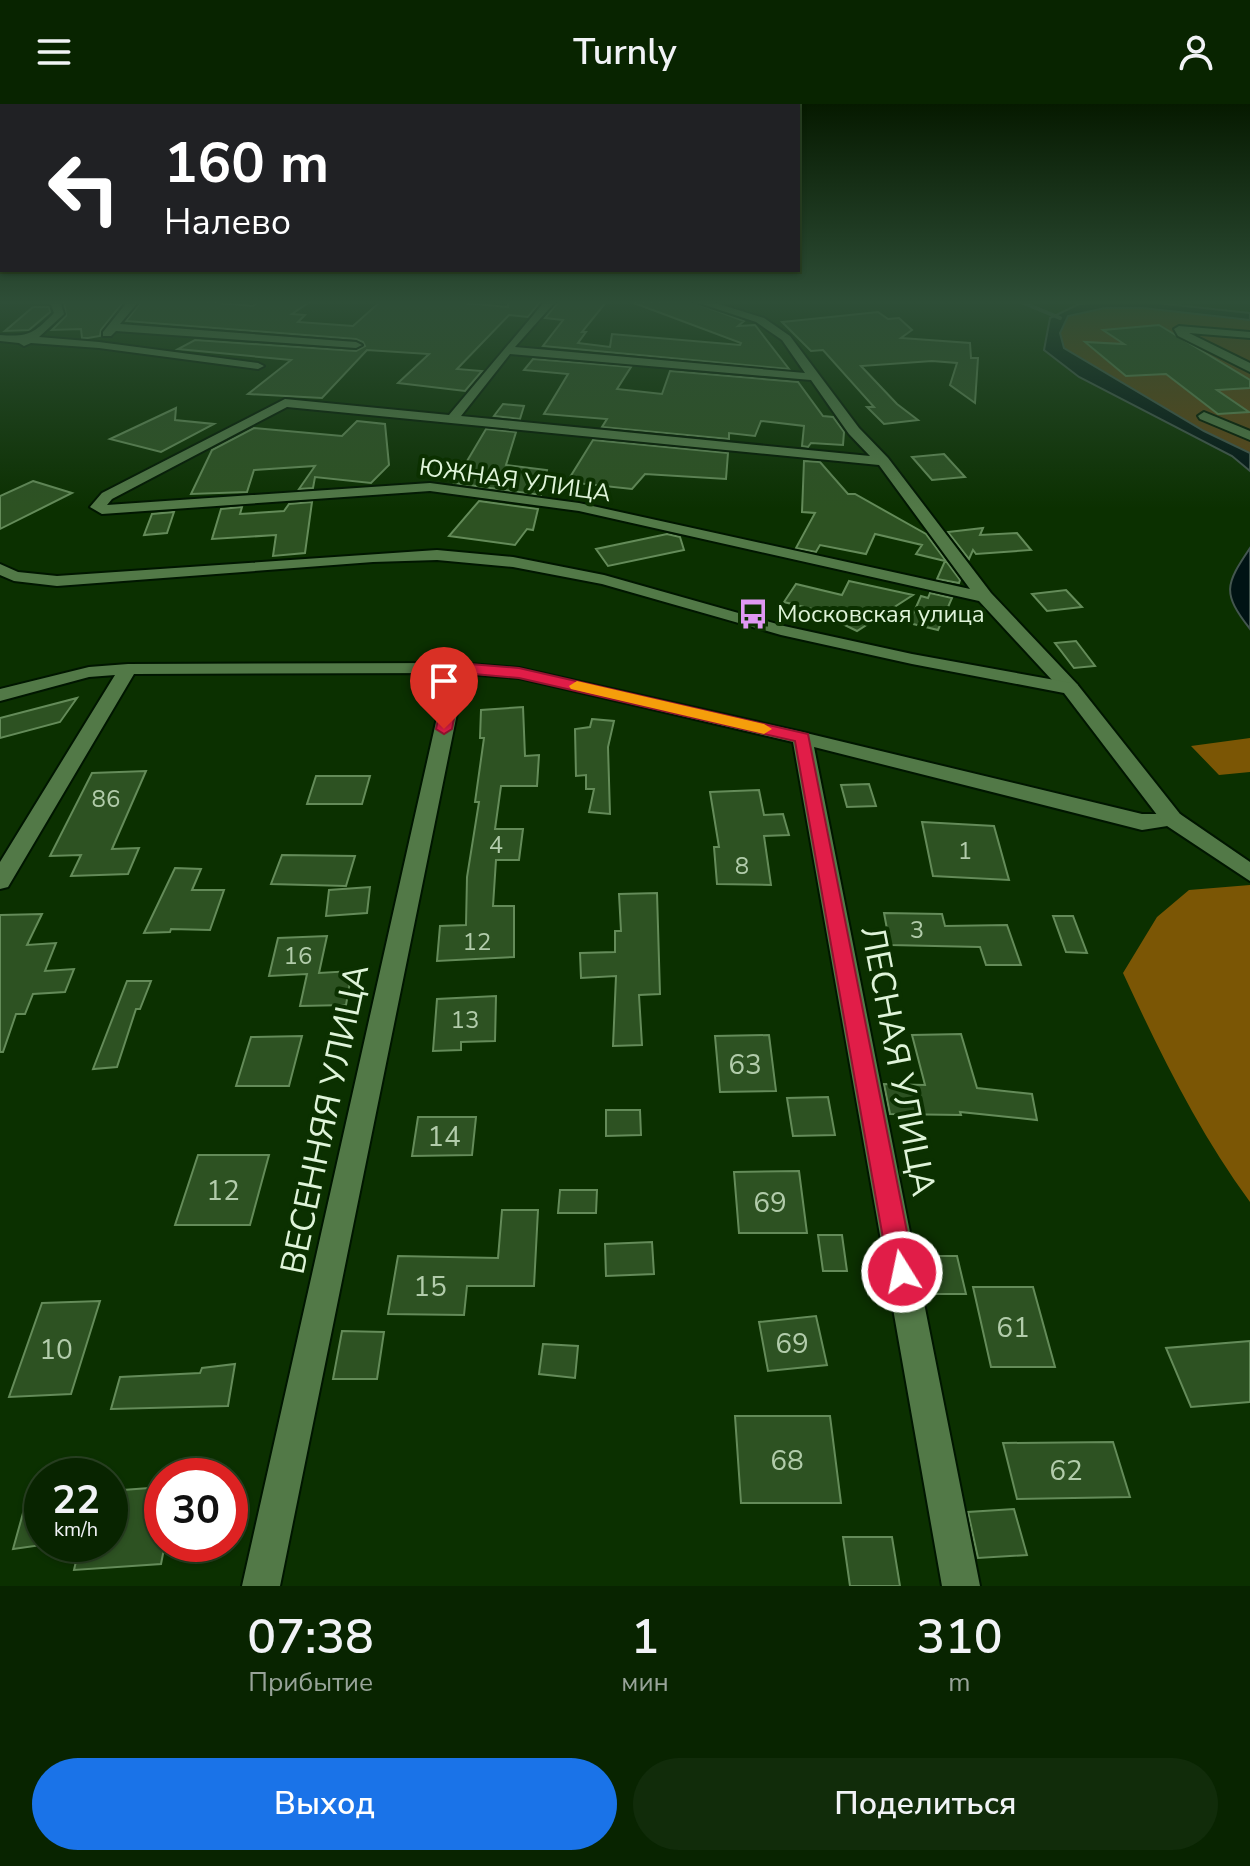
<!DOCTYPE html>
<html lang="ru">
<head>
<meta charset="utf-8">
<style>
	body { margin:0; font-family:"Nunito Sans",sans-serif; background:#112c0a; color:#f1f3f6; height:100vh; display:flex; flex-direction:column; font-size:30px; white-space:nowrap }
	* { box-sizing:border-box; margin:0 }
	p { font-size:26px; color:#98a499 }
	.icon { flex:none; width:44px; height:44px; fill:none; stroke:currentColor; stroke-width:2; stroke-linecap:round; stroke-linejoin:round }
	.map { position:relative; height:1482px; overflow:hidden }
	.details { display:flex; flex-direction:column; background:#082400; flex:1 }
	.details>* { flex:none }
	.hud { position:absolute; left:0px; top:0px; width:800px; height:168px; box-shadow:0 2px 6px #0004,0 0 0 2px #294122; background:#202124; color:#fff; overflow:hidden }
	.speed { position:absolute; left:24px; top:1354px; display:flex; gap:16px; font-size:40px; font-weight:700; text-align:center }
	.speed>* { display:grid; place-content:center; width:104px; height:104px; border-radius:50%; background:#082400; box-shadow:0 2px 6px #0004,0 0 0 2px #294122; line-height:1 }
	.speed small { font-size:20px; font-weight:400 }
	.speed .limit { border:12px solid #d22; background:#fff; color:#111 }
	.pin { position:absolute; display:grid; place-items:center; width:68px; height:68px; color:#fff; margin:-82px -34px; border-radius:50% 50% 50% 0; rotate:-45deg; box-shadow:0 0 8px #0007 }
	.pin .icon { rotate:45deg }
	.me { position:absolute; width:88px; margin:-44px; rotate:350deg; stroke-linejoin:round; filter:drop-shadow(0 0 6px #0008) }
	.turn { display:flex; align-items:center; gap:28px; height:168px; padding:0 32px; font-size:36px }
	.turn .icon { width:104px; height:104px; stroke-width:2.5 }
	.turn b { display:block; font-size:56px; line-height:68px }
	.eta { display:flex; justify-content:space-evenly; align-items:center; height:136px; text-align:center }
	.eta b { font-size:48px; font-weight:600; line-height:56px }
	.cta { display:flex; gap:16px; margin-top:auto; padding:16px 32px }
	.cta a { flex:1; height:92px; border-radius:48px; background:#1a73e8; color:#fff; font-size:32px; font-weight:600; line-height:92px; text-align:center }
	.cta a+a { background:#112c0a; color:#f1f3f6 }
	header { display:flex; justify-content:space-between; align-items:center; height:104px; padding:0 32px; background:#082400; font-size:36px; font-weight:600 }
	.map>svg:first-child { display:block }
</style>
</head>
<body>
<header><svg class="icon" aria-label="menu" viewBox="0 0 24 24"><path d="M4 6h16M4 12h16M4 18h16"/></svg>Turnly<svg class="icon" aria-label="person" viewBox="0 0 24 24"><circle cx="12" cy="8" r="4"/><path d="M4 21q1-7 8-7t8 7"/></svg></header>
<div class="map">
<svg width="1250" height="1482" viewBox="0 0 1250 1482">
	<rect width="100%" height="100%" fill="#0b3000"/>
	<!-- green -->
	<path fill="#604514" d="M1105 204H1143L1250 216V349L1204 327 1064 244 1060 229 1068 212Z"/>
	<!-- forest -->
	<path fill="#7b5605" d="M1250 634V668L1219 671 1191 642Z
		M1250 781V1098C1198 1027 1160 949 1123 869L1157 813 1189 786Z"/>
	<!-- water -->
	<path fill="#001314" stroke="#43564f" stroke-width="2" d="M1138 197 1250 209V216L1143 204H1105L1068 212 1060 229 1064 244 1204 327 1250 349V367L1232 352 1079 273 1044 246 1050 214 1079 200Z
		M1250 444V525C1222 489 1225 481 1250 444Z"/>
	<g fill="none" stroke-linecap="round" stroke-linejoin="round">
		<!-- stream -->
		<path stroke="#43564f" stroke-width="4" d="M1019 197 1060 214"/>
	</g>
	<!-- building -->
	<path fill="#2d5222" stroke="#648b59" stroke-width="2" d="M64 197H124L101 226 100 232 88 234H82L81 225 52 226 66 212Z
		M142 197H198L253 202 259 197H311L292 210 305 211 298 218 353 222 381 197H465L463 199 508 203V197H541L528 213 509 211 457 265 482 267 465 287 398 279 429 250 367 246 322 294 248 290 291 256 178 245 195 236 356 247 365 242 363 238 356 235 126 217Z
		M559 197H607L582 228H586L578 239 610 243 612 230 740 241 741 239 634 199 690 197 744 217 738 222 755 221 789 265 543 242 563 216 545 214Z
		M33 203H49L50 208 29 226 5 227Z
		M878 208 888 215 899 214 912 226 901 234 970 239 971 254H978L975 299 950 281 957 259 932 257 861 262 897 300 918 316 884 320 867 303H874L823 246 811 247 782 218Z
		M1159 221 1250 276V284L1217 286 1249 308 1218 310 1166 270 1126 272 1085 238 1124 240 1103 226Z
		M533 255 631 263 617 285 662 290 670 267 798 278 823 312 833 313 844 328 843 341 811 339 808 343 802 342 804 322 761 317 755 332 729 329V335L602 323 607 315 544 310 568 270 524 266Z
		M503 300 524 302 520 315 494 312Z
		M176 304 175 316 214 320 161 348 110 335Z
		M357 317 385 320 389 361 371 379 315 373 313 384 299 385 315 362 254 366 247 388 191 390 212 346 254 324 342 332Z
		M486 325 516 328 506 361 547 366 541 391 454 379Z
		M593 336 728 349 726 375 645 370 632 385 567 378Z
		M944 350 965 373 932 376 912 353Z
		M804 357 820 358 848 390H855L926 430 960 476 959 479 937 475 945 457 916 450 922 441 875 430 866 450 820 441 816 448 796 444 815 409 802 408Z
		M33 377 72 389 0 425V392Z
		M479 397 538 405 533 426 527 425 515 441 449 432Z
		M312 398 305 449 273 452 276 431 212 435 221 405 242 403 240 410 284 407 289 400Z
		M174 408 167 429 144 431 152 410Z
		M983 424 980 431 1017 429 1031 446 976 450 973 446 969 455 948 428Z
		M667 430 680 433 684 446 608 462 596 445Z
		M849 477 913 491 857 527 812 505 784 498 796 480 842 491Z
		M1066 486 1082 503 1047 507 1032 490Z
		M930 489 952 494 938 526 909 519 921 492 928 494Z
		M1076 537 1095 562 1074 564 1055 539Z
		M77 594 60 618 0 634V614Z
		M523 603 525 652 539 651 537 682H501L495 725H523L519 756H496L493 802H514V853L437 857 440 822 466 821 467 773 479 698H475L484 634H480L481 606Z
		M592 615 614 617 608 643 610 710 589 708 594 685H586V671L576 672 575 625 590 623Z
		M146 667 112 745 139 744 128 770 71 772 81 751 50 752 92 669Z
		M316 672H370L362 700H307Z
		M869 680 876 702 847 703 841 681Z
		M759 686 764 711 783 710 789 731 764 732 771 781 717 780 714 743H719L710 688Z
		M922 718 994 722 1009 776 933 772Z
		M282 751 355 752 346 782 271 780Z
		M175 764 201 765 192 786H224L210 826 171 825 170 828 144 829Z
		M370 783 367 809 326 812 329 786Z
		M657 789 660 890 639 891 642 941 613 942 616 872 581 874 580 849 615 848V827H621L619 790Z
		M884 809 942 810 945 822 1007 821 1021 861H986L980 843 890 841Z
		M42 810 27 841 56 839 45 867 74 865 65 888 33 890 25 910H16L3 948H0V811Z
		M1053 812H1073L1087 849 1066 848Z
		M327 832 319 869 352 867 346 901 300 902 307 870 269 872 278 834Z
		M127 877H151L140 905H136L117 963 93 965Z
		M496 892 495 937 461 938V946L433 947 437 895Z
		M961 930 977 984 1032 990 1037 1016 960 1008 961 1011 890 1010 884 980 925 981 912 931Z
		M769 931 776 987 720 988 715 932Z
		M302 932 289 982H236L251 933Z
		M828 993 835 1031 793 1032 787 994Z
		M606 1006H640L641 1031 606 1032Z
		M418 1013H476L472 1051 412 1052Z
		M198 1051H269L250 1121H175Z
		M799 1067 807 1129H739L734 1068Z
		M560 1086H597L596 1109H558Z
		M502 1106H538L534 1182H467L464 1211 388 1210 398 1152 498 1154Z
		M818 1131H842L847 1167H823Z
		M652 1138 654 1170 606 1172 605 1140Z
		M918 1152H957L966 1190H925Z
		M973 1183H1033L1055 1263H991Z
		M100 1197 71 1290 9 1293 42 1199Z
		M816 1212 827 1261 768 1267 759 1218Z
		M342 1227 384 1228 377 1275H333Z
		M1250 1237V1298L1191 1303 1166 1244Z
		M543 1240 578 1242 575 1274 539 1270Z
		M235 1260 228 1302 111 1305 120 1273 200 1269 202 1264Z
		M735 1312H830L841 1399H741Z
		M1113 1338 1130 1393 1017 1395 1003 1339Z
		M162 1383V1440H165L161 1460 74 1466 80 1440H110V1387Z
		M42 1399V1441L13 1445 25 1402Z
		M1014 1405 1027 1451 978 1454 968 1408Z
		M843 1433H892L900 1482H850Z"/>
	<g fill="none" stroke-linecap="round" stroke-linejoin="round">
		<!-- minor casing -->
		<g stroke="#001600" stroke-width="4">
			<path id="minor" d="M46 197H60L64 210 39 233 99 238 258 259 264 262 258 265 99 244 31 239 24 242 19 239 0 237V231C29 233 33 230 54 209L51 201Z
				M128 197H139L120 220 356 238 362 241 356 244 116 227 111 232H103V228Z
				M545 197H556L515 243 805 269 782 236 756 218 693 197H709L764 214 790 232 859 324 888 354 991 489 1077 580 1079 584 1077 588H1063L979 497 579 407 430 387 102 410 90 403 102 389 285 295 449 311ZM510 250 811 276 849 330 870 352 461 312ZM287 303 879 361 970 485 579 399 430 379 107 401 112 395Z
				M1179 222 1250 228V234L1189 229 1250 259V268L1178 232 1174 225Z
				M1204 308 1250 327V336L1200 315 1198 312Z
				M457 559 519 564 802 628 1142 710H1180L1183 715 1180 720 1142 726 814 643 980 1482H942L793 638 519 574 465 570 280 1482H242L447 569 134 570 8 783 0 785V758L115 571 89 573 0 597V585L89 563 128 560Z"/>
		</g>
		<!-- tertiary casing -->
		<g stroke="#001600" stroke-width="4">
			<path id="tertiary" d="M437 446 513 453 604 471 784 522 912 550 1077 580 1180 710 1250 758V777L1164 720 1064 589 912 560 781 531 602 480 513 463 437 456 373 458 57 482 14 477 0 471V460L18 468 57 472Z"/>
		</g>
		<!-- minor -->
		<use href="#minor" fill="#527947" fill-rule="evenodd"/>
		<!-- tertiary -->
		<use href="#tertiary" fill="#527947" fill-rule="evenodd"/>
	</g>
	<!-- sky -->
	<linearGradient id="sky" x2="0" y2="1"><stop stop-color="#061a00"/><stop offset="0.49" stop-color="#2e4e37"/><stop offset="1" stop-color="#2e4e37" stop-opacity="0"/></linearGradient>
	<rect width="1250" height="405" fill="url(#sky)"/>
	<!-- route -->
	<path fill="#e11d48" stroke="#92132f" stroke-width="2" d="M457 559 519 564 808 630 915 1168 911 1177 902 1181 893 1177 889 1168 795 637 519 574 463 569 452 625 444 630 436 625 449 564Z"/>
	<!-- slow -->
	<path fill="#f59e0b" d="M577 577 764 620 772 625 764 630 571 585 569 582Z"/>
	<!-- icons -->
	<defs>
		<g id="bus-bare" transform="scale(2.4)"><path d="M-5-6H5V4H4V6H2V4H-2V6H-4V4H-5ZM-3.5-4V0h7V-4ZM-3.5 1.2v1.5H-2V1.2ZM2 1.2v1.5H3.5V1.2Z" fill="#df98f2" stroke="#0b3000" stroke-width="2.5" paint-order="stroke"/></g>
	</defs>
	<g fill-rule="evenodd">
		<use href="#bus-bare" x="753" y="510"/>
	</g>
	<g text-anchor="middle" stroke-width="8" stroke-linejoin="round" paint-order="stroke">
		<!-- far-street labels -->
		<g font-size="24" fill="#dff4d9" stroke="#0b3000">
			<text transform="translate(515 376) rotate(8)" y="8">ЮЖНАЯ УЛИЦА</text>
		</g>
		<!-- far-poi labels -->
		<g font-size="24" fill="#dff4d9" stroke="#0b3000" text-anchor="start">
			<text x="777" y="518">Московская улица</text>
		</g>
		<!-- number labels -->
		<g font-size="24" fill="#b2ccab">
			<text x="106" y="703">86</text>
			<text x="496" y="749">4</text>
			<text x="965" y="755">1</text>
			<text x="742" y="770">8</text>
			<text x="917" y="834">3</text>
			<text x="477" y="846">12</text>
			<text x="298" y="860">16</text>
			<text x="465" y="924">13</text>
		</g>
		<!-- near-number labels -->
		<g font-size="28" fill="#b2ccab">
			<text x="745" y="970">63</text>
			<text x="444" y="1042">14</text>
			<text x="223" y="1096">12</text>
			<text x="770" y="1108">69</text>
			<text x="430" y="1192">15</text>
			<text x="1013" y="1233">61</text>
			<text x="792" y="1249">69</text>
			<text x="56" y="1255">10</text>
			<text x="787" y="1366">68</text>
			<text x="1066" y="1376">62</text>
		</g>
		<!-- near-street labels -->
		<g font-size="34" fill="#dff4d9" stroke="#0b3000">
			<text transform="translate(899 957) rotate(79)" y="12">ЛЕСНАЯ УЛИЦА</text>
			<text transform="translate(324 1015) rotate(-78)" y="12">ВЕСЕННЯЯ УЛИЦА</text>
		</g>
	</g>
</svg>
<div class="speed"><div>22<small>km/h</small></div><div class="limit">30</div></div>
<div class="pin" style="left:444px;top:625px;background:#d93025"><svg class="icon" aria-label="arrive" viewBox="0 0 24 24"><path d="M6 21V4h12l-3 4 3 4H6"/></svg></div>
<svg class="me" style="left:902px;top:1168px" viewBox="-20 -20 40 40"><circle r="17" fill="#e11d48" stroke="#fff" stroke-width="3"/><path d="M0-11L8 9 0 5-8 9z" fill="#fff"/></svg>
<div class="hud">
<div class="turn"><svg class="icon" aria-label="left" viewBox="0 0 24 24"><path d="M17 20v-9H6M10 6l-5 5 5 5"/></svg><div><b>160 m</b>Налево</div></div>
</div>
</div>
<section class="details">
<div class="eta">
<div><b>07:38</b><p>Прибытие</p></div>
<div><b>1</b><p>мин</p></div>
<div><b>310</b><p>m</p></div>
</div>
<div class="cta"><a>Выход</a><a>Поделиться</a></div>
</section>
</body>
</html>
